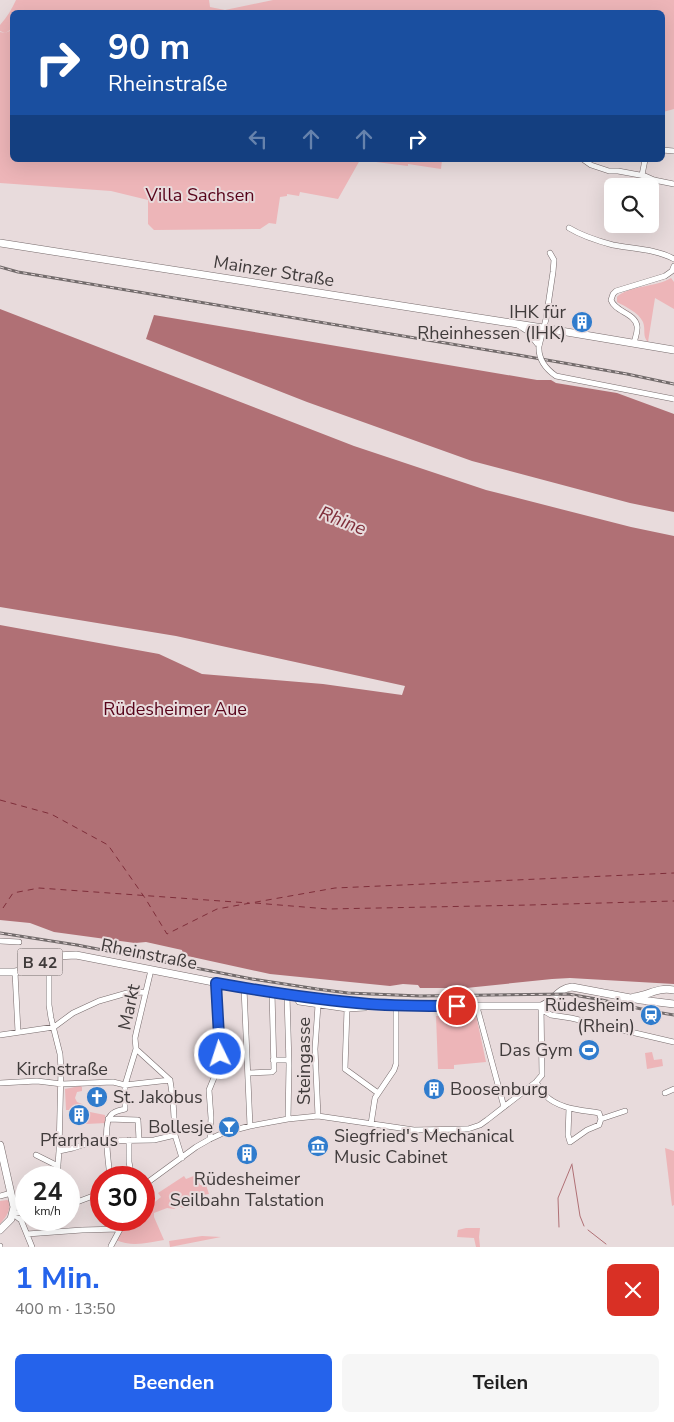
<!DOCTYPE html>
<html lang="de">
<head>
<meta charset="utf-8">
<style>
	body { margin:0; font-family:"Nunito Sans",sans-serif; background:#f6f6f6; color:#222; height:100vh; display:flex; flex-direction:column; font-size:19px; white-space:nowrap }
	* { box-sizing:border-box; margin:0 }
	p { font-size:16px; color:#767676 }
	.icon { flex:none; width:28px; height:28px; fill:none; stroke:currentColor; stroke-width:2; stroke-linecap:round; stroke-linejoin:round }
	.map { position:relative; height:1247px; overflow:hidden }
	.panel { display:flex; flex-direction:column; background:#fff; flex:1 }
	.panel>* { flex:none }
	.guide { position:absolute; left:10px; top:10px; width:655px; height:152px; border-radius:8px; box-shadow:0 5px 20px #0002; background:#1a4fa0; color:#fff; overflow:hidden }
	.fabs { position:absolute; left:604px; top:178px; display:grid; gap:10px }
	.fabs a { display:grid; place-items:center; width:55px; height:55px; border-radius:8px; background:#fff; box-shadow:0 5px 20px #0002; font-size:25px }
	.speed { position:absolute; left:15px; top:1166px; display:flex; gap:10px; font-size:25px; font-weight:700; text-align:center }
	.speed>* { display:grid; place-content:center; width:65px; height:65px; border-radius:50%; background:#fff; box-shadow:0 5px 20px #0002; line-height:1 }
	.speed small { font-size:12px; font-weight:400 }
	.speed .limit { border:8px solid #d22; background:#fff; color:#111 }
	.pin { position:absolute; display:grid; place-items:center; width:42px; height:42px; color:#fff; margin:-21px; border:2px solid #fff; border-radius:50%; box-shadow:0 1px 5px #0007 }
	.me { position:absolute; width:55px; margin:-28px; rotate:356deg; stroke-linejoin:round; filter:drop-shadow(0 0 4px #0008) }
	.turn { display:flex; align-items:center; gap:18px; height:105px; padding:0 15px; font-size:22px }
	.turn .icon { width:65px; height:65px; stroke-width:2.5 }
	.turn b { display:block; font-size:35px; line-height:42px }
	.lanes { display:flex; align-items:center; height:48px; padding:0 15px; background:#0003; justify-content:center; gap:25px; direction:ltr }
	.lanes .off { opacity:.35 }
	.round { display:grid; place-items:center; flex:none; width:52px; height:52px; border-radius:8px; background:#f6f6f6 }
	.summary { display:flex; align-items:center; justify-content:space-between; height:85px; padding:0 15px }
	h1 { font-size:30px; font-weight:700; line-height:38px; color:#2563eb }
	.primary-button { display:flex; gap:10px; margin-top:auto; padding:10px 15px }
	.primary-button a { flex:1; height:58px; border-radius:8px; background:#2563eb; color:#fff; font-size:20px; font-weight:700; line-height:58px; text-align:center }
	.primary-button a+a { background:#f6f6f6; color:#222 }
	.map>svg:first-child { display:block }
</style>
</head>
<body>
<div class="map">
<svg width="674" height="1247" viewBox="0 0 674 1247">
	<rect width="100%" height="100%" fill="#e8dbdc"/>
	<!-- green -->
	<path fill="#edb5b8" d="M16 0H209L210 7 225 10 273 0H674V109L663 112 662 12H12V29L5 33 0 31V25C7 17 12 9 16 0Z
		M12 30V160H442L441 169 408 164V166L360 160 338 199 300 192 299 196 287 194V196L280 197 276 224 269 223 260 229 154 230 148 224V200L111 191 0 183V32L5 33Z
		M671 278 674 282V309L655 298 648 342C642 336 646 330 643 322 638 312 626 307 617 302V297C627 286 657 287 671 278Z
		M476 1015 486 1062 454 1065V1069H438L436 1016Z
		M652 1052 654 1060 662 1059 663 1066 647 1069 645 1053Z
		M80 1086 82 1087V1091L77 1092 75 1098 77 1102 82 1104V1110H66L65 1089Z
		M85 1111 105 1115 106 1123 86 1124Z
		M665 1148 674 1151V1205L672 1206Z
		M196 1175 200 1185H206L209 1194 190 1197 188 1199 189 1205 183 1208 179 1206 174 1209 167 1208 154 1213V1217L164 1240C148 1243 131 1247 116 1240L128 1220H144V1195L151 1205 161 1197 158 1193 184 1176 186 1179Z
		M7 1200 9 1201C11 1211 6 1217 0 1224V1201Z
		M466 1228H480L479 1237 480 1247H476L474 1238 457 1237 458 1230Z
		M202 1236 221 1237 170 1247 169 1241Z"/>
	<!-- water -->
	<path fill="#b07075" d="M0 309 354 446 486 490 631 527 674 536V984L570 978 552 979 466 988H420L418 985 403 984 390 986 270 974 183 955 182 950 146 942 135 943 54 932 30 923 0 920V625L159 654 202 674 323 684 402 695 405 686 176 636 0 607Z
		M154 315 537 380H551L556 383 617 393 674 414V512L630 503 472 461 307 402 146 339Z"/>
	<g fill="none" stroke-linecap="round" stroke-linejoin="round">
		<!-- stream -->
		<path stroke="#b07075" stroke-width="1" d="M572 1165 580 1216 584 1226
			M559 1227 558 1198 572 1164
			M588 1230 606 1244"/>
		<!-- ferry -->
		<path stroke="#7f2e3a" stroke-width="1" stroke-dasharray="6 5" stroke-linecap="butt" d="M0 800 51 814 108 845 145 898 167 934 217 909 335 888 674 873
			M255 903 328 909 530 905 674 901
			M3 908 13 893 39 888 249 903"/>
		<!-- minor casing -->
		<g stroke="#776b6c" stroke-width="6">
			<path id="minor" d="M662 150 674 151
				M584 160 591 165 609 171H618L645 176 654 180 674 184
				M642 175 645 160
				M569 228C582 236 598 241 613 245 633 249 656 249 674 259
				M519 326 527 331 539 346
				M634 343C635 338 638 332 637 326 635 313 615 312 611 300L613 294 616 291 665 276 672 271 674 266
				M539 346 546 319 553 272 554 260 550 253
				M0 941 19 942
				M48 958 49 971V1005L51 1018 60 1054 61 1069 59 1151 57 1178
				M151 970 137 1029 135 1038 136 1049 170 1080
				M15 972 18 1032
				M244 988 250 1126
				M287 995 289 1065 288 1119
				M295 996 299 1002 347 1009 365 1008 369 1004
				M477 1007 504 1107
				M541 1007 544 1011 551 1015 571 1018 674 1042
				M347 1009 345 1069 378 1093
				M0 1035 54 1027 73 1013 99 1001 127 993 145 992
				M273 1060H288
				M248 1073 272 1072 274 1070 272 992
				M170 1080 173 1100 175 1135 182 1158
				M536 1082C539 1087 542 1091 545 1095 558 1109 582 1110 599 1113L601 1119 625 1111
				M0 1083 37 1081 62 1084 113 1082 125 1085 170 1080
				M665 1093 674 1089
				M569 1108 568 1135 570 1142 587 1130 599 1125 601 1119
				M318 1116 315 1049 318 1005
				M108 1119 138 1120 139 1140
				M371 1124 375 1098 394 1070 396 1064V1006
				M210 1139 211 1118 209 1090 218 1068 220 1054 216 983
				M129 1140V1162L132 1178
				M59 1151 73 1148 95 1141 154 1140 175 1135
				M36 1155 58 1166
				M110 1178C109 1165 102 1123 111 1115 114 1111 121 1110 125 1109V1085L136 1049
				M144 1185 196 1147 210 1139 223 1133 250 1126 288 1119 318 1116 414 1130 468 1129 480 1125 487 1120 536 1082 542 1075 541 1006
				M0 1196 11 1193
				M69 1205 101 1193
				M13 1214 21 1220 32 1247
				M13 1214 26 1211
				M27 1234 82 1230 120 1229
				M0 1246V1247
				M111 1246 125 1220"/>
		</g>
		<!-- major casing -->
		<g stroke="#776b6c" stroke-width="8">
			<path id="major" d="M0 243 543 328 674 350
				M0 972H15L25 970 56 956 76 955 244 988 338 1001 396 1006H541C553 1002 558 988 572 987L641 1000 674 1004
				M634 997C651 995 656 987 674 990
				M0 1145 14 1207 11 1219 0 1230"/>
		</g>
		<!-- minor -->
		<use href="#minor" stroke="#fff" stroke-width="5"/>
		<!-- major -->
		<use href="#major" stroke="#fff" stroke-width="7"/>
		<!-- rail casing -->
		<g stroke="#726b6b" stroke-width="3">
			<path id="rail" d="M0 267 18 272 518 355 627 374 674 384
				M0 933 77 945 252 979 317 989 348 993 420 996 568 994 602 1000 650 1011 674 1015"/>
		</g>
		<!-- rail -->
		<use href="#rail" stroke="#e8dbdc" stroke-width="1" stroke-dasharray="4" stroke-linecap="butt"/>
		<!-- minor-bridge casing -->
		<g stroke="#776b6c" stroke-width="6" stroke-linecap="butt">
			<path id="minor-bridge" d="M539 346C538 360 546 369 556 376L674 399"/>
		</g>
		<!-- minor-bridge -->
		<use href="#minor-bridge" stroke="#fff" stroke-width="5"/>
	</g>
	<g fill="none" stroke-linecap="round" stroke-linejoin="round">
		<!-- route casing -->
		<g stroke="#184099" stroke-width="12">
			<path id="route" d="M220 1054 216 983C267 992 318 1000 369 1004 398 1006 428 1006 457 1006"/>
		</g>
		<!-- route -->
		<use href="#route" stroke="#2563eb" stroke-width="9"/>
	</g>
	<!-- icons -->
	<defs>
		<g id="building-disc" transform="scale(1.125)"><circle r="9.5" fill="#307ccd" stroke="#e8dbdc"/><path d="M-4-6H4V6H1V3H-1V6H-4ZM-2.5-4.3h1.7v1.8h-1.7ZM.8-4.3h1.7v1.8H.8ZM-2.5-1h1.7V.8h-1.7ZM.8-1h1.7V.8H.8Z" fill="#fff"/></g>
		<g id="station-disc" transform="scale(1.125)"><circle r="9.5" fill="#307ccd" stroke="#e8dbdc"/><path d="M-3-6H3Q5-6 5-4V2Q5 4 3 4L4.5 6H3L1.5 4h-3L-3 6H-4.5L-3 4Q-5 4-5 2V-4Q-5-6-3-6ZM-3.5-4v3h7v-3ZM-3.5 1v1.5H-2V1ZM2 1v1.5H3.5V1Z" fill="#fff"/></g>
		<g id="stadium-disc" transform="scale(1.125)"><circle r="9.5" fill="#307ccd" stroke="#e8dbdc"/><path d="M0-5a6.5 5 0 1 0 0 10a6.5 5 0 1 0 0-10ZM-3.5-1.8h7v3.6h-7Z" fill="#fff"/></g>
		<g id="church-disc" transform="scale(1.125)"><circle r="9.5" fill="#307ccd" stroke="#e8dbdc"/><path d="M-1.2-6h2.4v3.5h3.3v2.4h-3.3V6h-2.4V-.1h-3.3v-2.4h3.3Z" fill="#fff"/></g>
		<g id="bar-disc" transform="scale(1.125)"><circle r="9.5" fill="#307ccd" stroke="#e8dbdc"/><path d="M-6-5H6L.8 .8V4.5H3.5V6h-7V4.5H-.8V.8Z" fill="#fff"/></g>
		<g id="museum-disc" transform="scale(1.125)"><circle r="9.5" fill="#307ccd" stroke="#e8dbdc"/><path d="M0-6L6-3V-2H-6V-3ZM-5-1h2V3h-2ZM-1-1h2V3h-2ZM3-1h2V3H3ZM-6 4H6V6H-6Z" fill="#fff"/></g>
	</defs>
	<g fill-rule="evenodd">
		<use href="#building-disc" x="582" y="322"/>
		<use href="#station-disc" x="651" y="1015"/>
		<use href="#stadium-disc" x="589" y="1050"/>
		<use href="#building-disc" x="434" y="1089"/>
		<use href="#church-disc" x="97" y="1097"/>
		<use href="#building-disc" x="79" y="1115"/>
		<use href="#bar-disc" x="229" y="1127"/>
		<use href="#museum-disc" x="318" y="1146"/>
		<use href="#building-disc" x="247" y="1154"/>
	</g>
	<g text-anchor="middle" stroke-width="4" stroke-linejoin="round" paint-order="stroke">
		<!-- shield labels -->
		<rect fill="#e8dbdc" stroke="#726b6b" stroke-width="1" x="17.5" y="948.5" width="45" height="27" rx="4"/>
		<g font-size="16" font-weight="bold" fill="#403b3b">
			<text x="40" y="968">B 42</text>
		</g>
		<!-- park labels -->
		<g font-size="18" fill="#57041a" stroke="#e8dbdc">
			<text x="200" y="201">Villa Sachsen</text>
			<text x="175" y="715">Rüdesheimer Aue</text>
		</g>
		<!-- street labels -->
		<g font-size="18" fill="#403b3b" stroke="#e8dbdc">
			<text transform="translate(274 271) rotate(9)" y="6">Mainzer Straße</text>
			<text transform="translate(149 954) rotate(11)" y="6">Rheinstraße</text>
			<text transform="translate(129 1007) rotate(-78)" y="6">Markt</text>
			<text transform="translate(304 1061) rotate(-90)" y="6">Steingasse</text>
			<text x="62" y="1075">Kirchstraße</text>
		</g>
		<!-- poi labels -->
		<g font-size="18" fill="#403b3b" stroke="#e8dbdc" text-anchor="end">
			<text x="566" y="318">IHK für<tspan x="566" dy="21">Rheinhessen (IHK)</tspan></text>
			<text x="635" y="1011">Rüdesheim<tspan x="635" dy="21">(Rhein)</tspan></text>
			<text x="573" y="1056">Das Gym</text>
			<text x="450" y="1095" text-anchor="start">Boosenburg</text>
			<text x="113" y="1103" text-anchor="start">St. Jakobus</text>
			<text x="213" y="1133">Bollesje</text>
			<text x="334" y="1142" text-anchor="start">Siegfried's Mechanical<tspan x="334" dy="21">Music Cabinet</tspan></text>
			<text x="79" y="1146" text-anchor="middle">Pfarrhaus</text>
			<text x="247" y="1185" text-anchor="middle">Rüdesheimer<tspan x="247" dy="21">Seilbahn Talstation</tspan></text>
		</g>
		<!-- water labels -->
		<g font-size="19" font-style="italic" fill="#7f2e3a" stroke="#e8dbdc">
			<text transform="translate(343 520) rotate(21)" y="7">Rhine</text>
		</g>
	</g>
</svg>
<div class="fabs">
<a><svg class="icon" aria-label="search" viewBox="0 0 24 24"><circle cx="10" cy="10" r="6"/><path d="M15 15l6 6"/></svg></a>
</div>
<div class="speed"><div>24<small>km/h</small></div><div class="limit">30</div></div>
<div class="pin" style="left:457px;top:1006px;background:#d93025"><svg class="icon" aria-label="arrive" viewBox="0 0 24 24"><path d="M6 21V4h12l-3 4 3 4H6"/></svg></div>
<svg class="me" style="left:220px;top:1054px" viewBox="-20 -20 40 40"><circle r="17" fill="#2563eb" stroke="#fff" stroke-width="3"/><path d="M0-11L8 9 0 5-8 9z" fill="#fff"/></svg>
<div class="guide">
<div class="turn"><svg class="icon" aria-label="right" viewBox="0 0 24 24"><path d="M7 20v-9h11M14 6l5 5-5 5"/></svg><div><b>90 m</b>Rheinstraße</div></div>
<div class="lanes"><svg class="icon off" aria-label="left" viewBox="0 0 24 24"><path d="M17 20v-9H6M10 6l-5 5 5 5"/></svg><svg class="icon off" aria-label="ahead" viewBox="0 0 24 24"><path d="M12 20V5M6 11l6-6 6 6"/></svg><svg class="icon off" aria-label="ahead" viewBox="0 0 24 24"><path d="M12 20V5M6 11l6-6 6 6"/></svg><svg class="icon" aria-label="right" viewBox="0 0 24 24"><path d="M7 20v-9h11M14 6l5 5-5 5"/></svg></div>
</div>
</div>
<section class="panel">
<div class="summary"><div><h1>1 Min.</h1><p>400 m · 13:50</p></div><a class="round" style="background:#d93025;color:#fff"><svg class="icon" aria-label="close" viewBox="0 0 24 24"><path d="M6 6l12 12M18 6L6 18"/></svg></a></div>
<div class="primary-button"><a>Beenden</a><a>Teilen</a></div>
</section>
</body>
</html>
